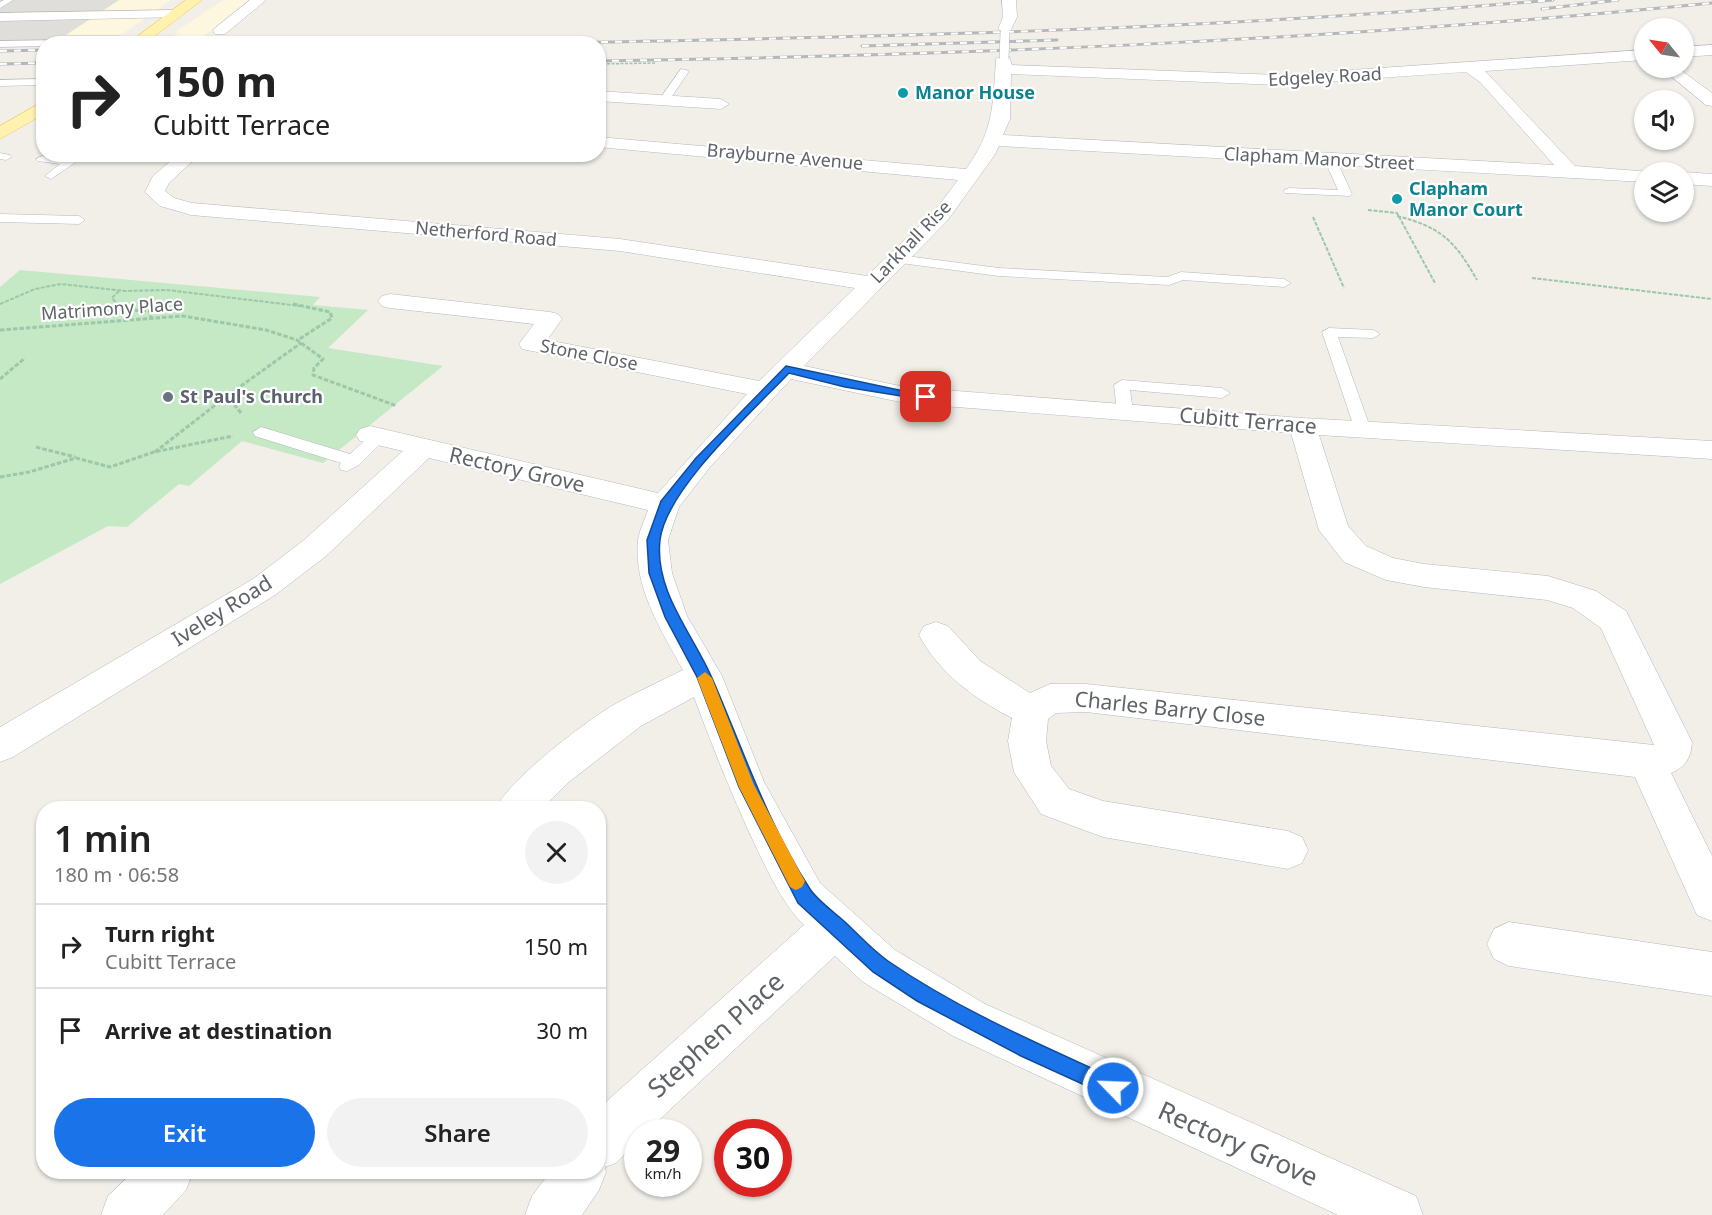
<!DOCTYPE html>
<html lang="en">
<head>
<meta charset="utf-8">
<style>
	body { margin:0; font-family:"Noto Sans",sans-serif; background:#f2f2f2; color:#222; height:100vh; display:flex; flex-direction:column; font-size:22px; white-space:nowrap }
	* { box-sizing:border-box; margin:0 }
	p { font-size:20px; color:#767676 }
	.icon { flex:none; width:33px; height:33px; fill:none; stroke:currentColor; stroke-width:2; stroke-linecap:round; stroke-linejoin:round }
	.map { position:relative; flex:1; overflow:hidden }
	.details { position:absolute; left:36px; top:801px; width:570px; height:378px; display:flex; flex-direction:column; background:#fff; border-radius:24px; box-shadow:0 2px 4px #0004 }
	.details>* { flex:none }
	.banner { position:absolute; left:36px; top:36px; width:570px; height:126px; border-radius:24px; box-shadow:0 2px 4px #0004; background:#fff; color:#222; overflow:hidden }
	.needle { width:39px; rotate:300deg }
	.buttons { position:absolute; left:1634px; top:18px; display:grid; gap:12px }
	.buttons a { display:grid; place-items:center; width:60px; height:60px; border-radius:50%; background:#fff; box-shadow:0 2px 4px #0004; font-size:30px }
	.speed { position:absolute; left:624px; top:1119px; display:flex; gap:12px; font-size:30px; font-weight:700; text-align:center }
	.speed>* { display:grid; place-content:center; width:78px; height:78px; border-radius:50%; background:#fff; box-shadow:0 2px 4px #0004; line-height:1 }
	.speed small { font-size:15px; font-weight:400 }
	.speed .limit { border:9px solid #d22; background:#fff; color:#111 }
	.pin { position:absolute; display:grid; place-items:center; width:51px; height:51px; color:#fff; margin:-26px; border-radius:12px; box-shadow:0 3px 9px #0006 }
	.me { position:absolute; width:66px; margin:-33px; rotate:294deg; stroke-linejoin:round; filter:drop-shadow(0 0 4px #0008) }
	.turn { display:flex; align-items:center; gap:21px; height:126px; padding:0 18px; font-size:27px }
	.turn .icon { width:78px; height:78px; stroke-width:2.5 }
	.turn b { display:block; font-size:42px; line-height:51px }
	.round { display:grid; place-items:center; flex:none; width:63px; height:63px; border-radius:32px; background:#f2f2f2 }
	.head { display:flex; align-items:center; justify-content:space-between; height:102px; padding:0 18px }
	h1 { font-size:36px; font-weight:600; line-height:45px }
	.button { display:flex; gap:12px; margin-top:auto; padding:12px 18px }
	.button a { flex:1; height:69px; border-radius:36px; background:#1a73e8; color:#fff; font-size:24px; font-weight:600; line-height:69px; text-align:center }
	.button a+a { background:#f2f2f2; color:#222 }
	ul { padding:0; list-style:none }
	li { display:flex; align-items:center; gap:18px; height:84px; padding:0 18px; border-top:2px solid #e0e0e0 }
	li div { flex:1 }
	li b { display:block; font-size:22px }
	li em { font-style:normal }
	.map>svg:first-child { display:block }
</style>
</head>
<body>
<div class="map">
<svg width="1712" height="1215" viewBox="0 0 1712 1215">
	<rect width="100%" height="100%" fill="#f1efe8"/>
	<!-- commercial -->
	<path fill="#fef7e0" d="M119 0H171L121 35H65Z
		M223 0H250L194 43H159L177 34 178 33 175 32Z"/>
	<!-- industrial -->
	<path fill="#e0deda" d="M0 0H119L66 35H121L105 43 44 44 43 47 0 48Z"/>
	<!-- green -->
	<path fill="#c5e8c5" d="M20 270 320 297 313 305 368 310 328 348 443 366 323 463 242 441 189 486 179 484 127 527 108 526 0 584V287Z"/>
	<g fill="none" stroke-linecap="round" stroke-linejoin="round">
		<!-- service casing -->
		<g stroke="#b5b8bc" stroke-width="1">
			<path id="service" d="M4 0H13L0 8V2Z
				M136 39 139 44H44V46L0 47V41Z
				M681 69 689 71 668 102H660L659 100Z
				M44 79V85L0 86V80Z
				M0 153 10 155 12 157 6 160 0 159Z
				M42 156 70 159 76 162 51 179 45 176 60 164 38 161 36 159Z
				M1330 156 1336 159 1352 194 1350 196 1285 193 1283 191 1289 188 1338 190 1324 159Z
				M0 214 79 216 85 220 79 224 0 222Z
				M898 255 999 268 1167 277 1181 272 1284 279 1291 283 1284 287 1183 280 1169 285 999 276 893 262 892 259Z
				M1329 328 1373 330 1380 334 1373 338 1338 337 1371 430 1369 434 1363 435 1355 430 1322 332Z
				M1122 380 1222 388 1230 393 1222 398 1130 390 1133 411 1125 416 1117 411 1114 385Z
				M261 427 350 454 373 433H385L387 437 359 465 347 471 341 470 339 466 341 463 255 436 253 432Z"/>
		</g>
		<!-- minor casing -->
		<g stroke="#b5b8bc" stroke-width="1">
			<path id="minor" d="M250 0H266L225 34H215L213 31 215 28Z
				M1002 0H1016L1017 17 1010 32 1005 33 998 29 1003 17Z
				M175 10 182 14 180 17 0 21V13Z
				M1712 45V55L1683 57V47Z
				M1644 50V60L1485 71 1575 166 1651 172H1644V182L999 146 994 156 947 221 804 366 905 387 1302 418 1712 441V459L1319 435 1348 526 1366 546 1393 558 1424 564 1548 576 1596 591 1626 611 1692 742C1691 757 1686 767 1671 773L1712 856V921L1697 915 1635 777 1086 712 1056 713 1048 719 1046 741 1051 766 1069 789 1103 801 1288 831 1302 837 1308 850 1302 863 1288 869 1103 837 1041 814 1014 772 1008 741 1012 718C975 699 939 673 919 635L924 626 936 622 948 626 980 661 1030 693 1050 684H1086L1654 745 1601 628 1573 608 1547 600 1424 587 1386 580 1344 562 1319 530 1291 433 905 403 791 379 710 467 679 507 668 540 672 573 687 616 722 676 764 782 820 883 895 950 985 1004 1416 1196 1423 1215H1338L953 1036 863 982 835 956 646 1132H638V1141L616 1163 605 1167 606 1172 599 1190 582 1215H525L532 1196 550 1172H598V1109L804 925C782 903 770 875 756 847 733 798 713 748 694 697L641 726 570 781 542 808H496C509 780 588 719 617 703 639 691 661 681 683 670 662 632 633 586 638 541 639 531 645 519 648 510L429 458 326 556 275 595 13 757 0 762V727L253 579 304 540 403 451 360 441 356 435 360 429 370 426 658 493 747 394 522 349 519 344 534 324 390 308 382 306 378 301 382 296 390 294 550 312 558 314 562 319 547 340 759 381 855 288 620 251 191 215 160 206 145 192 153 176 179 154H200L169 183 165 191 174 198 192 203 620 239 867 276 933 213 958 180 598 147V137L966 169C994 131 993 104 996 59L1004 54 1009 56 1012 65 1279 75ZM1466 72 1480 82 1554 165 1003 135 1010 119 1011 74 1279 85Z
				M1661 68H1678L1712 93V106L1706 105Z
				M598 91 721 99 729 104 721 109 598 101Z
				M1682 172H1683L1712 174V186L1683 184Z
				M1509 922 1712 952V996L1509 966 1494 959 1487 944 1494 929Z
				M133 1172H193L186 1190 163 1215H101L108 1196Z"/>
		</g>
		<!-- primary casing -->
		<g stroke="#f2c960" stroke-width="1">
			<path id="primary" d="M186 0H202L144 44H127Z
				M44 101V114L0 139V126Z"/>
		</g>
		<!-- path-far2 -->
		<path stroke="#9cc7a9" stroke-width="1.5" stroke-dasharray="3 1.5" stroke-linecap="butt" d="M598 64 656 63"/>
		<!-- path-far1 -->
		<path stroke="#9cc7a9" stroke-width="2" stroke-dasharray="4 1.5" stroke-linecap="butt" d="M1368 210 1397 213 1435 283
			M1397 216C1441 227 1455 241 1477 280
			M1313 217 1344 288
			M1532 278 1712 299
			M0 304 35 289 61 284 125 291 167 290 300 306
			M119 306 112 298 119 291"/>
		<!-- path -->
		<path stroke="#9cc7a9" stroke-width="3" stroke-dasharray="4.5 2" stroke-linecap="butt" d="M117 304 128 310 150 311 151 318
			M293 304 330 312 332 318 298 340
			M0 330 183 316 266 330 297 340 323 359 314 368 313 375 397 406
			M0 379 25 358
			M241 413 227 396 301 343
			M36 447 75 457
			M155 452 227 396
			M0 477 29 472 76 458 110 467 154 452 233 436"/>
		<!-- service -->
		<use href="#service" fill="#fff" fill-rule="evenodd"/>
		<!-- minor -->
		<use href="#minor" fill="#fff" fill-rule="evenodd"/>
		<!-- primary -->
		<use href="#primary" fill="#fff2af" fill-rule="evenodd"/>
		<!-- rail casing -->
		<g stroke="#b6b7b8" stroke-width="3">
			<path id="rail" d="M1542 9 1618 0
				M489 44C844 38 1199 31 1553 0
				M862 46 1057 40
				M0 51 44 50
				M598 61C970 55 1341 40 1712 3
				M0 64 44 63"/>
		</g>
		<!-- rail -->
		<use href="#rail" stroke="#fff" stroke-width="2" stroke-dasharray="7" stroke-linecap="butt"/>
		<!-- service-bridge casing -->
		<g stroke="#b5b8bc" stroke-width="10" stroke-linecap="butt">
			<path id="service-bridge" d="M1004 59 1005 32"/>
		</g>
		<!-- service-bridge -->
		<use href="#service-bridge" stroke="#fff" stroke-width="9"/>
	</g>
	<!-- route -->
	<path fill="#1a73e8" stroke="#114b97" stroke-width="1.5" d="M786 366 932 397 926 400 845 387 789 373C753 411 666 489 660 540 654 591 693 634 712 678 743 749 767 823 810 889 818 901 834 912 845 922 859 935 872 950 888 961 959 1010 1041 1045 1120 1081L1123 1088 1120 1095 1113 1098 1021 1056 917 1001 873 972 798 903 739 787 697 677 665 617 649 573 647 540 661 501 696 458Z"/>
	<!-- slow -->
	<path fill="#f59e0b" d="M705 672 712 678 754 785 802 876 805 881 802 887 796 890 790 887 739 787 697 678Z"/>
	<!-- markers -->
	<g fill="#0f9aa8" stroke="#fff" stroke-width="2">
		<circle cx="903" cy="93" r="6"/>
		<circle cx="1397" cy="199" r="6"/>
	</g>
	<circle fill="#6b7280" stroke="#fff" stroke-width="2" cx="168" cy="397" r="6"/>
	<g text-anchor="middle" stroke-width="4.5" stroke-linejoin="round" paint-order="stroke">
		<!-- far-street labels -->
		<g font-size="18" fill="#5f6368" stroke="#fff">
			<text transform="translate(1325 77) rotate(-3)" y="6">Edgeley Road</text>
			<text transform="translate(785 157) rotate(5)" y="6">Brayburne Avenue</text>
			<text transform="translate(1319 159) rotate(3)" y="6">Clapham Manor Street</text>
			<text transform="translate(486 234) rotate(5)" y="6">Netherford Road</text>
			<text transform="translate(911 242) rotate(-46)" y="6">Larkhall Rise</text>
			<text transform="translate(112 309) rotate(-4)" y="6">Matrimony Place</text>
			<text transform="translate(589 355) rotate(11)" y="6">Stone Close</text>
		</g>
		<!-- far-culture labels -->
		<g font-size="18" font-weight="bold" fill="#0d838f" stroke="#fff" text-anchor="start">
			<text x="915" y="99">Manor House</text>
			<text x="1409" y="195">Clapham<tspan x="1409" dy="21">Manor Court</tspan></text>
		</g>
		<!-- far-worship labels -->
		<g font-size="18" font-weight="bold" fill="#5b616d" stroke="#fff" text-anchor="start">
			<text x="180" y="403">St Paul's Church</text>
		</g>
		<!-- street labels -->
		<g font-size="21" fill="#5f6368" stroke="#fff">
			<text transform="translate(1248 421) rotate(5)" y="7">Cubitt Terrace</text>
			<text transform="translate(517 470) rotate(13)" y="7">Rectory Grove</text>
			<text transform="translate(222 611) rotate(-32)" y="7">Iveley Road</text>
			<text transform="translate(1170 709) rotate(6)" y="7">Charles Barry Close</text>
		</g>
		<!-- near-street labels -->
		<g font-size="26" fill="#5f6368" stroke="#fff">
			<text transform="translate(716 1035) rotate(-42)" y="9">Stephen Place</text>
			<text transform="translate(1238 1144) rotate(24)" y="9">Rectory Grove</text>
		</g>
	</g>
</svg>
<div class="buttons">
<a><svg class="needle" viewBox="-14 -14 28 28"><path d="M0-13l5 13h-10z" fill="#e53935"/><path d="M0 13l5-13h-10z" fill="#767676"/></svg></a>
<a><svg class="icon" aria-label="sound" viewBox="0 0 24 24"><path d="M4 9h4l5-4v14l-5-4H4zM17 9q2 3 0 6"/></svg></a>
<a><svg class="icon" aria-label="layers" viewBox="0 0 24 24"><path d="M12 4l9 5-9 5-9-5zM3 14l9 5 9-5"/></svg></a>
</div>
<div class="speed"><div>29<small>km/h</small></div><div class="limit">30</div></div>
<div class="pin" style="left:926px;top:397px;background:#d93025"><svg class="icon" aria-label="arrive" viewBox="0 0 24 24"><path d="M6 21V4h12l-3 4 3 4H6"/></svg></div>
<svg class="me" style="left:1113px;top:1088px" viewBox="-20 -20 40 40"><circle r="17" fill="#1a73e8" stroke="#fff" stroke-width="3"/><path d="M0-11L8 9 0 5-8 9z" fill="#fff"/></svg>
<div class="banner">
<div class="turn"><svg class="icon" aria-label="right" viewBox="0 0 24 24"><path d="M7 20v-9h11M14 6l5 5-5 5"/></svg><div><b>150 m</b>Cubitt Terrace</div></div>
</div>
<section class="details">
<div class="head"><div><h1>1 min</h1><p>180 m · 06:58</p></div><a class="round"><svg class="icon" aria-label="close" viewBox="0 0 24 24"><path d="M6 6l12 12M18 6L6 18"/></svg></a></div>
<ul>
<li><svg class="icon" aria-label="right" viewBox="0 0 24 24"><path d="M7 20v-9h11M14 6l5 5-5 5"/></svg><div><b>Turn right</b><p>Cubitt Terrace</p></div><em>150 m</em></li>
<li><svg class="icon" aria-label="arrive" viewBox="0 0 24 24"><path d="M6 21V4h12l-3 4 3 4H6"/></svg><div><b>Arrive at destination</b></div><em>30 m</em></li>
</ul>
<div class="button"><a>Exit</a><a>Share</a></div>
</section>
</div>
</body>
</html>
